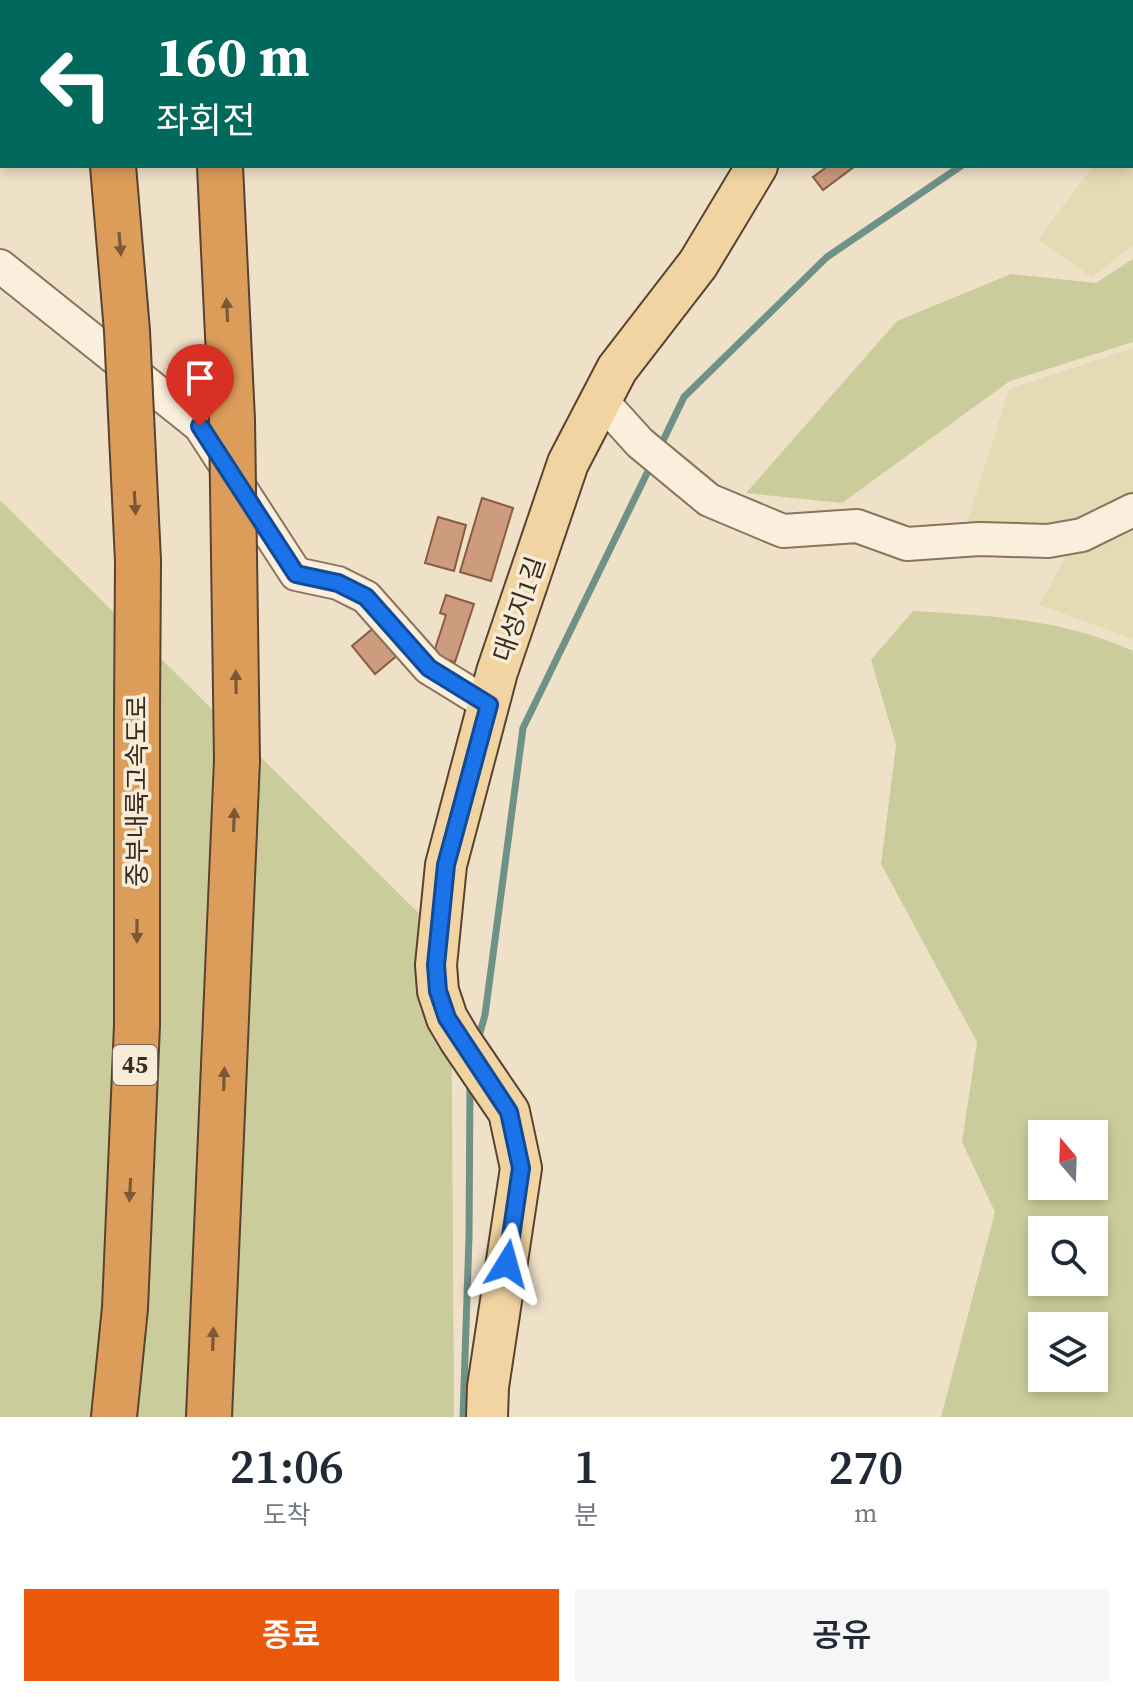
<!DOCTYPE html>
<html lang="ko">
<head>
<meta charset="utf-8">
<style>
	body { margin:0; font-family:"Source Serif 4","Noto Sans KR",serif; background:#f6f6f7; color:#1f2937; height:100vh; display:flex; flex-direction:column; font-size:30px; white-space:nowrap }
	* { box-sizing:border-box; margin:0 }
	p { font-size:26px; color:#747a83 }
	.icon { flex:none; width:44px; height:44px; fill:none; stroke:currentColor; stroke-width:2; stroke-linecap:round; stroke-linejoin:round }
	.map { position:relative; height:1417px; overflow:hidden }
	.drawer { display:flex; flex-direction:column; background:#fff; flex:1 }
	.drawer>* { flex:none }
	.guide { position:absolute; left:0px; top:0px; width:1134px; height:168px; box-shadow:0 4px 12px #0003; background:#00695c; color:#fff; overflow:hidden }
	.needle { width:52px; rotate:341deg }
	.buttons { position:absolute; left:1028px; top:1120px; display:grid; gap:16px }
	.buttons a { display:grid; place-items:center; width:80px; height:80px; border-radius:0px; background:#fff; box-shadow:0 4px 12px #0003; font-size:40px }
	.pin { position:absolute; display:grid; place-items:center; width:68px; height:68px; color:#fff; margin:-82px -34px; border-radius:50% 50% 50% 0; rotate:-45deg; box-shadow:0 0 8px #0007 }
	.pin .icon { rotate:45deg }
	.me { position:absolute; width:88px; margin:-44px; rotate:8deg; stroke-linejoin:round; filter:drop-shadow(0 0 6px #0008) }
	.turn { display:flex; align-items:center; gap:28px; height:168px; padding:0 24px; font-size:36px }
	.turn .icon { width:104px; height:104px; stroke-width:2.5 }
	.turn b { display:block; font-size:56px; line-height:68px }
	.eta { display:flex; justify-content:space-evenly; align-items:center; height:136px; text-align:center }
	.eta b { font-size:48px; font-weight:600; line-height:56px }
	.primary-button { display:flex; gap:16px; margin-top:auto; padding:16px 24px }
	.primary-button a { flex:1; height:92px; border-radius:0px; background:#ea580c; color:#fff; font-size:32px; font-weight:600; line-height:92px; text-align:center }
	.primary-button a+a { background:#f6f6f7; color:#1f2937 }
	.map>svg:first-child { display:block }
</style>
</head>
<body>
<div class="map">
<svg width="1133" height="1417" viewBox="0 0 1133 1417">
	<rect width="100%" height="100%" fill="#efe1c8"/>
	<!-- farmland -->
	<path fill="#e4dbb5" d="M1133 112V246L1091 277 1038 239 1093 166H1132Z
		M1133 348V501L1091 526 967 522 1009 389Z
		M1133 516V639L1039 605 1073 544Z"/>
	<!-- green -->
	<path fill="#cacd9b" fill-rule="evenodd" d="M1133 259V342L1010 381 842 503 746 493 897 321 1011 274 1096 283Z
		M0 500 451 945 454 1417H0Z
		M913 611C988 615 1063 619 1133 651V1417H941L995 1212 962 1142 977 1042 881 864 896 745 871 660ZM1094 1134V1186H1042V1134ZM1042 1230H1094V1282H1042ZM1042 1326H1094V1378H1042Z"/>
	<g fill="none" stroke-linecap="round" stroke-linejoin="round">
		<!-- stream -->
		<path stroke="#6f9287" stroke-width="7" d="M1132 51 1133 50
			M660 447 684 397 827 257 961 166
			M478 1040 485 1015 523 728 651 465
			M463 1417 469 1237 470 1083"/>
	</g>
	<!-- building -->
	<path fill="#cd9b7e" stroke="#8a5c43" stroke-width="2" d="M956 0H1001L953 2Z
		M828 166H855L823 190 813 177Z
		M482 498 513 508 491 581 460 572Z
		M438 517 466 525 454 571 425 563Z
		M446 595 474 604 455 662 433 655 446 615 440 613Z
		M383 620 406 648 375 674 352 646Z"/>
	<g fill="none" stroke-linecap="round" stroke-linejoin="round">
		<!-- minor casing -->
		<g stroke="#8b735d" stroke-width="36">
			<path id="minor" d="M0 266 200 426 296 574 338 583 366 597 429 668 489 705
				M601 400 640 443 709 500 783 531 857 526 907 544 979 539 1048 541 1082 535 1133 510"/>
		</g>
		<!-- major casing -->
		<g stroke="#594231" stroke-width="44">
			<path id="major" d="M791 2V0
				M487 1417 488 1387 521 1168 509 1112 460 1040 447 1018 438 991 436 965 446 865 497 672 568 463 617 369 698 264 757 166"/>
		</g>
		<!-- highway casing -->
		<g stroke="#594231" stroke-width="48">
			<path id="highway" d="M98 0V2
				M207 0 208 2
				M114 1417 125 1308 137 1025V713
				M209 1417 237 760"/>
		</g>
		<!-- minor -->
		<use href="#minor" stroke="#f9efdc" stroke-width="32"/>
		<!-- major -->
		<use href="#major" stroke="#f1d4a1" stroke-width="40"/>
		<!-- highway -->
		<use href="#highway" stroke="#dc9d5a" stroke-width="44"/>
		<!-- highway-bridge casing -->
		<g stroke="#594231" stroke-width="48" stroke-linecap="butt">
			<path id="highway-bridge" d="M113 166 127 331 138 561 137 713
				M220 166 232 420 237 760"/>
		</g>
		<!-- highway-bridge -->
		<use href="#highway-bridge" stroke="#dc9d5a" stroke-width="44"/>
	</g>
	<!-- one-way arrows -->
	<defs><path id="oneway-solid" d="M-6-.8H1V-3.2L6.5 0L1 3.2V.8H-6Z" transform="scale(2)"/></defs>
	<g fill="#7b5937">
		<use href="#oneway-solid" transform="translate(120 244) rotate(85)"/>
		<use href="#oneway-solid" transform="translate(227 310) rotate(-93)"/>
		<use href="#oneway-solid" transform="translate(135 503) rotate(87)"/>
		<use href="#oneway-solid" transform="translate(236 682) rotate(-91)"/>
		<use href="#oneway-solid" transform="translate(234 820) rotate(-88)"/>
		<use href="#oneway-solid" transform="translate(137 931) rotate(90)"/>
		<use href="#oneway-solid" transform="translate(224 1079) rotate(-88)"/>
		<use href="#oneway-solid" transform="translate(130 1190) rotate(93)"/>
		<use href="#oneway-solid" transform="translate(213 1339) rotate(-88)"/>
	</g>
	<g fill="none" stroke-linecap="round" stroke-linejoin="round">
		<!-- route casing -->
		<g stroke="#114b97" stroke-width="20">
			<path id="route" d="M200 426 296 574 338 583 366 597 429 668 489 705 446 865 436 965 438 991 447 1018 509 1112 521 1168 507 1264"/>
		</g>
		<!-- route -->
		<use href="#route" stroke="#1a73e8" stroke-width="14"/>
	</g>
	<g text-anchor="middle" stroke-width="7" stroke-linejoin="round" paint-order="stroke">
		<!-- shield labels -->
		<rect fill="#f6ecd8" stroke="#736657" stroke-width="2" x="113" y="1045" width="44" height="40" rx="6"/>
		<g font-size="24" font-weight="bold" fill="#3b2c20">
			<text x="135" y="1073">45</text>
		</g>
		<!-- street labels -->
		<g font-size="26" fill="#3b2c20" stroke="#f6ecd8">
			<text transform="translate(519 609) rotate(-71)" y="9">대성지1길</text>
			<text transform="translate(137 791) rotate(-90)" y="9">중부내륙고속도로</text>
		</g>
	</g>
</svg>
<div class="buttons">
<a><svg class="needle" viewBox="-14 -14 28 28"><path d="M0-13l5 13h-10z" fill="#e53935"/><path d="M0 13l5-13h-10z" fill="#747a83"/></svg></a>
<a><svg class="icon" aria-label="search" viewBox="0 0 24 24"><circle cx="10" cy="10" r="6"/><path d="M15 15l6 6"/></svg></a>
<a><svg class="icon" aria-label="layers" viewBox="0 0 24 24"><path d="M12 4l9 5-9 5-9-5zM3 14l9 5 9-5"/></svg></a>
</div>
<div class="pin" style="left:200px;top:426px;background:#d93025"><svg class="icon" aria-label="arrive" viewBox="0 0 24 24"><path d="M6 21V4h12l-3 4 3 4H6"/></svg></div>
<svg class="me" style="left:507px;top:1264px" viewBox="-20 -20 40 40"><path d="M0-17L14 15 0 8-14 15z" fill="#1a73e8" stroke="#fff" stroke-width="4"/></svg>
<div class="guide">
<div class="turn"><svg class="icon" aria-label="left" viewBox="0 0 24 24"><path d="M17 20v-9H6M10 6l-5 5 5 5"/></svg><div><b>160 m</b>좌회전</div></div>
</div>
</div>
<section class="drawer">
<div class="eta">
<div><b>21:06</b><p>도착</p></div>
<div><b>1</b><p>분</p></div>
<div><b>270</b><p>m</p></div>
</div>
<div class="primary-button"><a>종료</a><a>공유</a></div>
</section>
</body>
</html>
